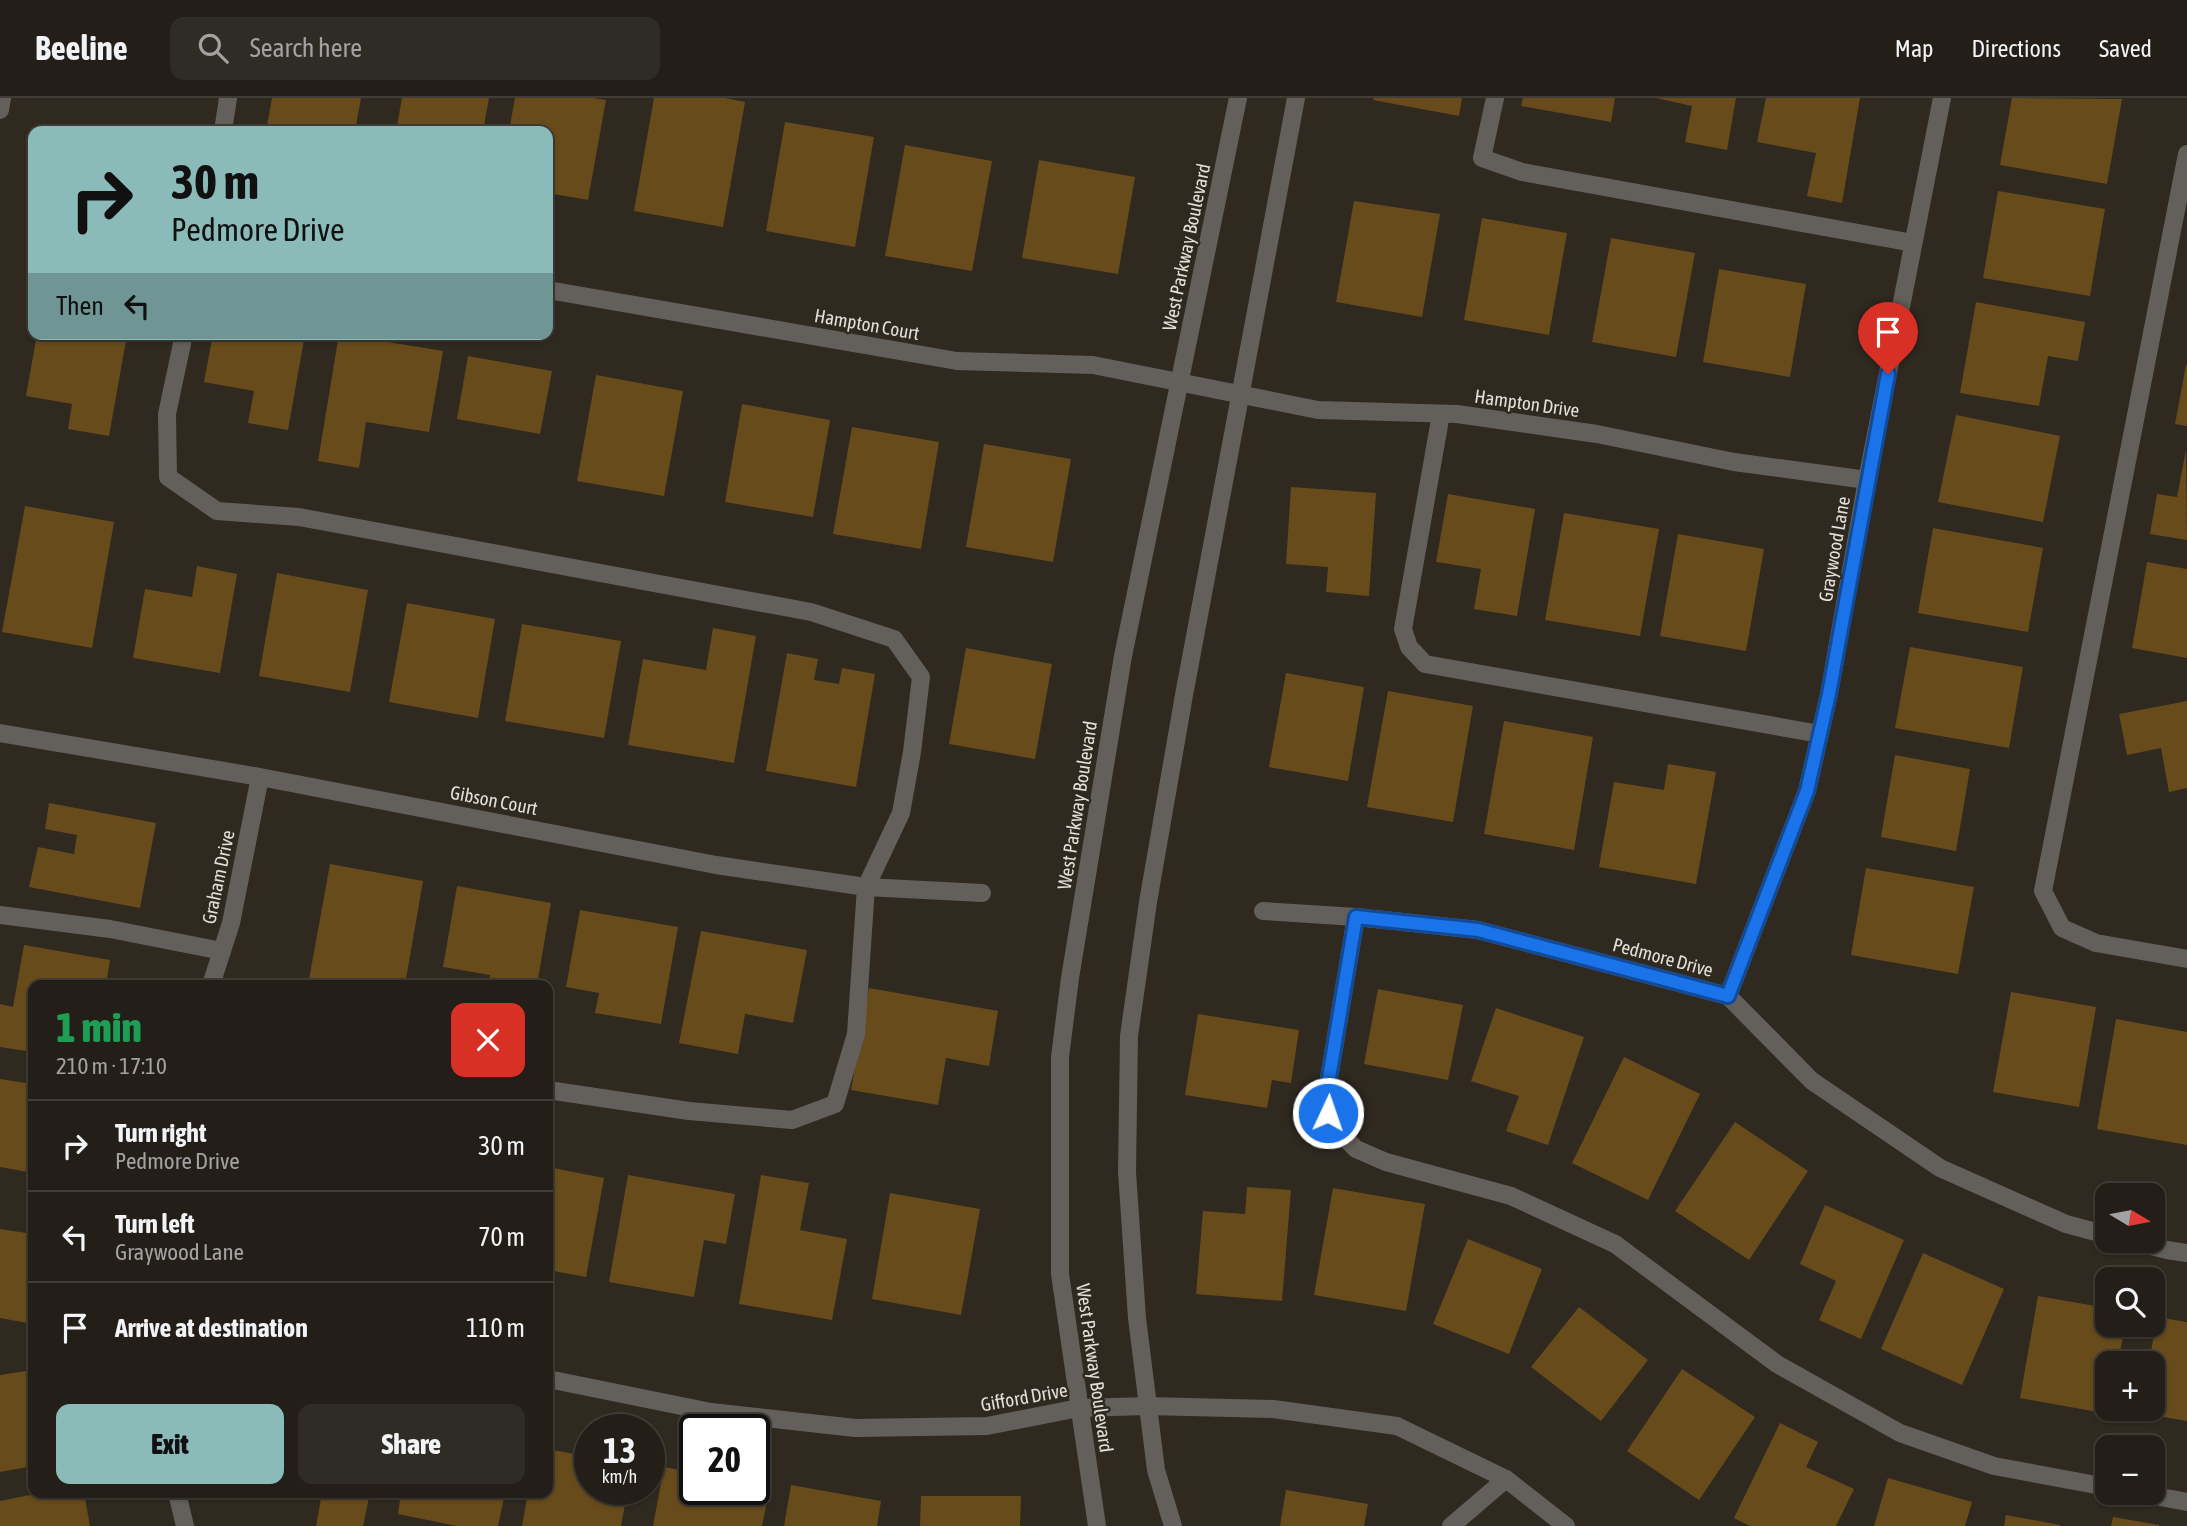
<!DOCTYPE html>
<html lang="en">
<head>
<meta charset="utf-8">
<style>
	body { margin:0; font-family:"Asap Condensed",sans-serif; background:#2f2c25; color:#f1f3f6; height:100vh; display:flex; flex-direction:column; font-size:26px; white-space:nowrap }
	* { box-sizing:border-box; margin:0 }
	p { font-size:23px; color:#a3a2a2 }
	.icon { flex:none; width:38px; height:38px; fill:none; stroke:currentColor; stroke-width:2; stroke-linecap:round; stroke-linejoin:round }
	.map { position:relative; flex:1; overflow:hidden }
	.drawer { position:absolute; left:28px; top:882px; width:525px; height:518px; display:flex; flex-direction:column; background:#231f18; border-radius:14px; box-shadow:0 2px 5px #0004,0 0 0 2px #403d37 }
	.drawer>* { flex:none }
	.top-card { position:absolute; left:28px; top:28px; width:525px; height:214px; border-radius:14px; box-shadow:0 2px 5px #0004,0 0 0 2px #403d37; background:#8bbbb9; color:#111; overflow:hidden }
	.needle { width:46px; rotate:100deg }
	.fabs { position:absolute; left:2095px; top:1085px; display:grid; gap:14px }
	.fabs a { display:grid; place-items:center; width:70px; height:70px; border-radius:14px; background:#231f18; box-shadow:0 2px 5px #0004,0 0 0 2px #403d37; font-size:35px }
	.speed { position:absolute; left:574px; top:1316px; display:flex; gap:14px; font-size:35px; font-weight:700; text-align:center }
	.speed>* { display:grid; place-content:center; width:91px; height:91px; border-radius:50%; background:#231f18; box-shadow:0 2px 5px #0004,0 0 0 2px #403d37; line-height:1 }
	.speed small { font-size:18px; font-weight:400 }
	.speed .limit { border:4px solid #111; border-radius:10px; background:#fff; color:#111 }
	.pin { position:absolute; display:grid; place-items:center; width:60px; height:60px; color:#fff; margin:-72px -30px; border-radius:50% 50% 50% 0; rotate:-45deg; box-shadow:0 0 7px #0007 }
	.pin .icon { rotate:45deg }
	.me { position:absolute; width:77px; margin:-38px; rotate:3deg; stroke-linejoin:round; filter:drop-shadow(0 0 5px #0008) }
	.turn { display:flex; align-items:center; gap:24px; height:147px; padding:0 28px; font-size:32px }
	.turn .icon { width:91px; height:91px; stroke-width:2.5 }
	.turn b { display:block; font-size:49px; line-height:60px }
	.then { display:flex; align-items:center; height:66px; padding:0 28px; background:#0003; gap:14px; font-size:26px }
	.round { display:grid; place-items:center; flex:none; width:74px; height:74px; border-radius:14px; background:#2f2c25 }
	.summary { display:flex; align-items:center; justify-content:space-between; height:119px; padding:0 28px }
	h1 { font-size:42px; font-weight:800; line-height:52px; color:#1e9e55 }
	.action { display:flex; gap:14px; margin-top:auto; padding:14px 28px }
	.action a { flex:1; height:80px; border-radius:14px; background:#8bbbb9; color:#111; font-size:28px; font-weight:800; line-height:80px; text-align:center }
	.action a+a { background:#2f2c25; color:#f1f3f6 }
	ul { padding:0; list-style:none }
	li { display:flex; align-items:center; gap:21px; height:91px; padding:0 28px; border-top:2px solid #403d37 }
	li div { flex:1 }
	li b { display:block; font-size:26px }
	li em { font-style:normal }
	header { display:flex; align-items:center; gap:42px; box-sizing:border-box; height:98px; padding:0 35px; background:#231f18; border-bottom:2px solid #403d37 }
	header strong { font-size:33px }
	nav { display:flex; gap:38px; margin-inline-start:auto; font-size:24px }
	.search { width:490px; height:63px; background:#2f2c25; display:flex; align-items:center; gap:18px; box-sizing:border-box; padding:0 24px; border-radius:14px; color:#a3a2a2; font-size:26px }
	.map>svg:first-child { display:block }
</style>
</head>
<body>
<header>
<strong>Beeline</strong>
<div class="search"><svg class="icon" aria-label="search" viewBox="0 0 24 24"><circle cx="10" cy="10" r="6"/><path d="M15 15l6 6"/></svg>Search here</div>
<nav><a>Map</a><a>Directions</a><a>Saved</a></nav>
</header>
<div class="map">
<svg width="2187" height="1428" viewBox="0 0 2187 1428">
	<rect width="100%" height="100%" fill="#2f2920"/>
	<!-- building -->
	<path fill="#674b1b" d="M272 0H361L355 33H266Z
		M402 0H489L483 33H396Z
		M515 0H593L606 2 588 102 548 95V33H509Z
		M654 0H725L745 4 723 129 634 113Z
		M1374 0H1462L1459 18 1373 2Z
		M1523 0H1615L1611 24 1521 8Z
		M1656 0H1736L1727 52 1685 44 1692 8Z
		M1766 0H1860L1842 105 1807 98 1816 55 1757 44Z
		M2012 0 2122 1 2107 86 2000 67Z
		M785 24 874 39 855 149 766 133Z
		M905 47 992 63 972 173 885 158Z
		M1039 62 1135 79 1118 176 1022 160Z
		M1998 93 2105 111 2090 198 1983 180Z
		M1354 103 1440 116 1422 219 1336 204Z
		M1482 120 1567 135 1549 237 1464 222Z
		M1611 140 1695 155 1676 259 1592 244Z
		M1719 171 1806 186 1790 279 1703 264Z
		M1976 204 2085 224 2078 263 2048 258 2039 308 1960 295Z
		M37 236 127 237 109 338 68 331 72 306 26 298Z
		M213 236H305L288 332 248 325 254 293 204 284Z
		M339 236 443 253 429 334 366 324 359 370 318 363Z
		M468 258 552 273 540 336 457 321Z
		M2186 267H2187V328L2175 326Z
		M596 277 683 293 664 398 577 383Z
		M742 306 830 322 813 419 725 404Z
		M1956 317 2060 338 2043 424 1938 404Z
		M852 329 939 344 921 451 833 436Z
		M984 346 1071 361 1053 464 966 449Z
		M2186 352 2187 442 2150 436 2157 396 2177 399Z
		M1291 389 1376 395 1369 498 1326 494 1328 469 1286 466Z
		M1448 396 1535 411 1517 518 1474 511 1481 471 1436 464Z
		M25 408 114 424 92 550 2 534Z
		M1564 415 1659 431 1640 538 1545 522Z
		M1933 430 2043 450 2028 534 1918 515Z
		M1678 436 1764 451 1746 553 1660 538Z
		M2147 464 2187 471V560L2132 550Z
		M197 468 237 476 220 575 133 560 145 491 192 499Z
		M277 475 368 492 350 594 259 578Z
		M407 505 495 521 478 620 389 604Z
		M522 526 621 543 604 640 505 623Z
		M713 530 756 538 734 665 628 647 643 561 706 572Z
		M1910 549 2023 569 2009 650 1895 630Z
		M966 550 1052 566 1035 661 949 646Z
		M787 555 818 561 814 582 839 586 842 570 875 576 856 689 766 673Z
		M1286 575 1364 589 1348 683 1269 669Z
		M1388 593 1473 608 1453 724 1367 709Z
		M2187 603V690L2169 694 2161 650 2127 657 2119 616Z
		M1504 623 1593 639 1574 752 1484 736Z
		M1895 657 1970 671 1956 753 1881 739Z
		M1668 666 1716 674 1696 786 1599 769 1614 684 1664 692Z
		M49 705 156 725 140 810 29 789 38 749 74 756 77 737 45 731Z
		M330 766 423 783 405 887H308Z
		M1866 770 1974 789 1958 876 1851 857Z
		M457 788 551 805 537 887H488L490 877 443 869Z
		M580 812 678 829 661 926 595 915 599 895 566 889Z
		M701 833 807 852 793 925 745 916 738 956 679 945Z
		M24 847 110 862 106 887H33V954L0 949V906L13 909Z
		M869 890 998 913 989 968 946 960 938 1007 851 992Z
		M1378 891 1463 907 1448 982 1364 966Z
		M2011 894 2096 909 2079 1009 1993 994Z
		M1496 910 1584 939 1548 1047 1506 1033 1519 998 1471 983Z
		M1198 916 1299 932 1291 985 1272 982 1267 1010 1185 997Z
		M2116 921 2187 934V1047L2097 1031Z
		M1624 959 1700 996 1648 1102 1572 1065Z
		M0 981 33 986V1075L0 1069Z
		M1735 1024 1808 1073 1749 1162 1675 1113Z
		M548 1069 604 1080 586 1179 548 1172Z
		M628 1077 735 1096 726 1146 704 1142 694 1199 609 1184Z
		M761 1077 809 1085 800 1132 847 1141 832 1222 739 1206Z
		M1247 1089 1291 1092 1282 1203 1196 1196 1203 1113 1245 1116Z
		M1333 1090 1425 1106 1406 1213 1314 1197Z
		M890 1095 980 1111 961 1217 872 1201Z
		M1825 1107 1904 1142 1861 1241 1819 1222 1836 1183 1800 1166Z
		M0 1131 33 1136V1226L0 1220Z
		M1468 1141 1542 1171 1509 1256 1433 1226Z
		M1923 1155 2004 1191 1962 1287 1881 1251Z
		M2038 1198 2107 1210V1227H2125L2118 1265H2107V1311H2110L2109 1316 2020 1300Z
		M1579 1209 1648 1262 1601 1323 1531 1269Z
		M2157 1219 2187 1224V1323L2140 1315 2141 1311H2152V1265H2149Z
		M1682 1271 1755 1319 1699 1402 1627 1353Z
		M33 1272V1368L0 1374V1277Z
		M1780 1325 1818 1344 1806 1369 1854 1391 1836 1428H1750L1734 1420Z
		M548 1351 590 1359V1391H628L621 1428H522L528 1395H548Z
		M664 1369 695 1375V1391H754V1385L770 1388 762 1428H653Z
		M1888 1380 1972 1404 1965 1428H1874Z
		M791 1387 881 1403 877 1428H784Z
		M1286 1392 1368 1406 1364 1428H1280Z
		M40 1395H84L90 1428H0V1403Z
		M322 1395H370L363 1428H316Z
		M401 1395H505L498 1428H457L398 1416Z
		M921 1398H1021L1020 1428H920Z
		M2006 1417 2060 1427V1428H2004Z
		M2113 1419 2159 1427V1428H2111Z"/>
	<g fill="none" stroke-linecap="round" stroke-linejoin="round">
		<!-- service -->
		<path stroke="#63605b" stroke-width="18" d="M1495 0 1482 60 1522 74 1913 145
			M223 33 228 0
			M2187 56 2043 793 2062 830 2096 845 2187 861
			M184 236 167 316 168 379 217 413 299 419 811 514 894 541 921 579 912 654 901 715 866 789 856 936 835 1006 792 1022 689 1013 548 992
			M1441 316 1403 531 1409 549 1425 566 1820 636
			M0 817 110 831 222 853
			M1356 819 1328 986V1015L1338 1033 1356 1051 1386 1064 1511 1098 1615 1146 1777 1266 1900 1335 1994 1368 2107 1389
			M2139 1395 2187 1404
			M1451 1428 1506 1381"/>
		<!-- minor -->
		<path stroke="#63605b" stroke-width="18" d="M0 12 2 0
			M548 192 957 263 1093 267 1318 312 1457 316 1597 336 1734 364 1867 382
			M0 635 260 679 716 767 866 789 982 795
			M1263 813 1356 819 1478 832 1728 898 1812 983 1940 1070 2066 1126 2107 1137
			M211 887 231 825 260 679
			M1728 898 1807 693 1829 596 1867 382 1942 0
			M2131 1143 2167 1152 2187 1155
			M548 1281 711 1314 855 1330 987 1328 1079 1310 1147 1308 1273 1311 1397 1328 1506 1381 1566 1428
			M177 1395 185 1428"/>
		<!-- tertiary -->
		<path stroke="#63605b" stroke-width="18" d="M1097 1428 1060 1176V959L1070 880 1123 558 1238 0
			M1173 1428 1156 1372 1137 1220 1127 1074 1129 938 1148 804 1184 597 1296 0"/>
	</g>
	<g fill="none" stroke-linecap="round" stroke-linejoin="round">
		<!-- route casing -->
		<g stroke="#114b97" stroke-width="18">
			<path id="route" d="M1328 1015V986L1356 819 1478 832 1728 898 1807 693 1829 596 1888 276"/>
		</g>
		<!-- route -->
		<use href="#route" stroke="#1a73e8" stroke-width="12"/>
	</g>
	<g text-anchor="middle" stroke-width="5" stroke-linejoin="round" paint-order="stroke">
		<!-- street labels -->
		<g font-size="19" fill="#e3dfd9" stroke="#2f2920">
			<text transform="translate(1186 149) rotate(-78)" y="7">West Parkway Boulevard</text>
			<text transform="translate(867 226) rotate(10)" y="7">Hampton Court</text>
			<text transform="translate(1527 305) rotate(8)" y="7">Hampton Drive</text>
			<text transform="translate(1834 451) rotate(-80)" y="7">Graywood Lane</text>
			<text transform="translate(494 702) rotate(11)" y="7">Gibson Court</text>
			<text transform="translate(1077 707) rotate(-81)" y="7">West Parkway Boulevard</text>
			<text transform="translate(218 779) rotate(-78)" y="7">Graham Drive</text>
			<text transform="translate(1663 859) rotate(15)" y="7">Pedmore Drive</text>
			<text transform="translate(1095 1270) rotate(82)" y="7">West Parkway Boulevard</text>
			<text transform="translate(1024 1299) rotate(-10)" y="7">Gifford Drive</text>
		</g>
	</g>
</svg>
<div class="fabs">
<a><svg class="needle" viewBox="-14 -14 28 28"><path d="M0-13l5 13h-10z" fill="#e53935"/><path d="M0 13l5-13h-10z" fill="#a3a2a2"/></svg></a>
<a><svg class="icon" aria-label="search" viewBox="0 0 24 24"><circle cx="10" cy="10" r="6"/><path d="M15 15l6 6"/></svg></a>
<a>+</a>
<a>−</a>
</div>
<div class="speed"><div>13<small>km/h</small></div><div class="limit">20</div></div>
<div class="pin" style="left:1888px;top:276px;background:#d93025"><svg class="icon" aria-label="arrive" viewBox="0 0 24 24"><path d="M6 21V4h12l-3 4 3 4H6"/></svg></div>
<svg class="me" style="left:1328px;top:1015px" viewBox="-20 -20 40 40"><circle r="17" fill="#1a73e8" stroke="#fff" stroke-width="3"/><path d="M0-11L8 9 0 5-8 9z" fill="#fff"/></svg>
<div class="top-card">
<div class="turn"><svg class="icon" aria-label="right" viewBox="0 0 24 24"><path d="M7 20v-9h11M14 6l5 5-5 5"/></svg><div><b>30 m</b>Pedmore Drive</div></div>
<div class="then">Then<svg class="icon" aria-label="left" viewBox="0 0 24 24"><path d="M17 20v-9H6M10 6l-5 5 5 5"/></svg></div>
</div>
<section class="drawer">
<div class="summary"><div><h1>1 min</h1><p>210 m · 17:10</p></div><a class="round" style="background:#d93025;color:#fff"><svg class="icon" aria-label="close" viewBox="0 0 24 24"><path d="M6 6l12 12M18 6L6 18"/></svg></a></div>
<ul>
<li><svg class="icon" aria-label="right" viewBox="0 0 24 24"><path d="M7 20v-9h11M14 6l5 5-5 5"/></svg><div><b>Turn right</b><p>Pedmore Drive</p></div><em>30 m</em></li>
<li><svg class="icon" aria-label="left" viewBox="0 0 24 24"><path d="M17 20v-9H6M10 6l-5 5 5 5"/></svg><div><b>Turn left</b><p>Graywood Lane</p></div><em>70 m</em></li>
<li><svg class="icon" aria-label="arrive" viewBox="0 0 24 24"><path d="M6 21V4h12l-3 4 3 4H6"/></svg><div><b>Arrive at destination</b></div><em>110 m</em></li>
</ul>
<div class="action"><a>Exit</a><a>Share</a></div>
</section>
</div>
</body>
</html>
